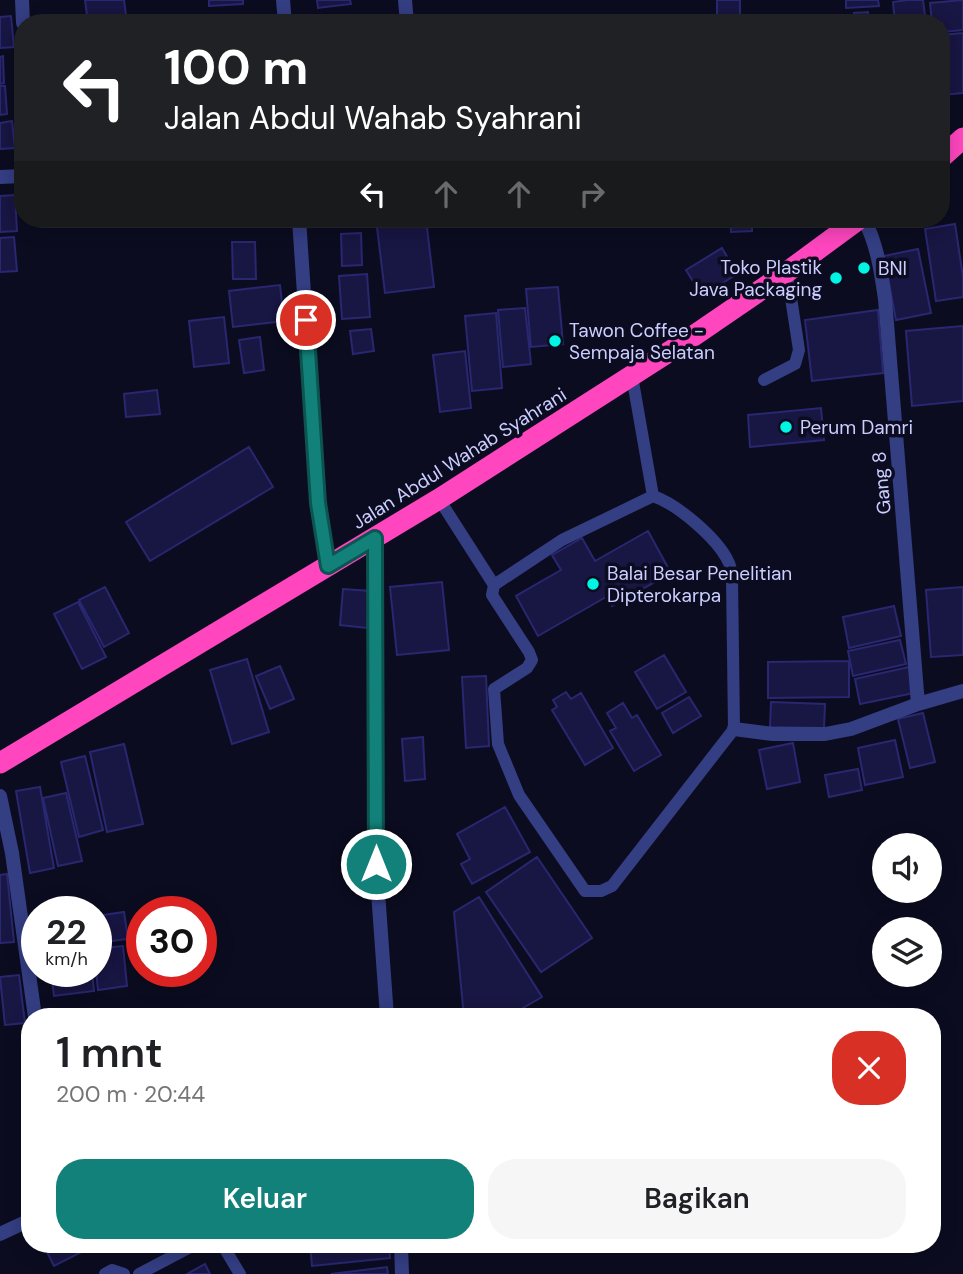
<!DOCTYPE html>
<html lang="id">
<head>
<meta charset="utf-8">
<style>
	body { margin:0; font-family:"DM Sans",sans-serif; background:#f6f6f6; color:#202124; height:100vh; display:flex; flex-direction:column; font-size:26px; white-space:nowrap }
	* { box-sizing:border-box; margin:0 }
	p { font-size:23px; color:#757577 }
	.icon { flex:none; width:38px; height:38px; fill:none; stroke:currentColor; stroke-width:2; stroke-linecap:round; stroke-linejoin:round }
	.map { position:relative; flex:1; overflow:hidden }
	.drawer { position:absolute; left:21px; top:1008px; width:920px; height:245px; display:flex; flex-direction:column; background:#fff; border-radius:28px; box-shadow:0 4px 18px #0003 }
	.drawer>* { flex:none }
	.banner { position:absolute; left:14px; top:14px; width:936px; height:214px; border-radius:28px; box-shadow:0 4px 18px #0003; background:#202124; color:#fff; overflow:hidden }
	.controls { position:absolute; left:872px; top:833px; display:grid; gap:14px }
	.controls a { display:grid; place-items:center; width:70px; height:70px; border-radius:50%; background:#fff; box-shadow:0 4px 18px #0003; font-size:35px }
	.speed { position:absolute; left:21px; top:896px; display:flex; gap:14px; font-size:35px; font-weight:700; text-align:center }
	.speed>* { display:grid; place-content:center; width:91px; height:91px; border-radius:50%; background:#fff; box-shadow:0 4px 18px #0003; line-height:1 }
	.speed small { font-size:18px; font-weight:400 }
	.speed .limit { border:10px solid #d22; background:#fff; color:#111 }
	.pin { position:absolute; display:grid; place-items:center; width:60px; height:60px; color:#fff; margin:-30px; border:4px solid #fff; border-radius:50%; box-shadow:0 2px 7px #0007 }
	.me { position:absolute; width:77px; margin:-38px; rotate:0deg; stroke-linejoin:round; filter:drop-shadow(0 0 5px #0008) }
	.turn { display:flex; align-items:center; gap:24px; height:147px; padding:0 35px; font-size:32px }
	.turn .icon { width:91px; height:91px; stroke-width:2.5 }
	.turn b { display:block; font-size:49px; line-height:60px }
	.lanes { display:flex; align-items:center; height:66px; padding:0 35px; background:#0003; justify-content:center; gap:35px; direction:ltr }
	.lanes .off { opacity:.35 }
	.round { display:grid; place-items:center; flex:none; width:74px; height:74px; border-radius:28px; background:#f6f6f6 }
	.headline { display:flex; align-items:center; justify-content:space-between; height:119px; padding:0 35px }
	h1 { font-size:42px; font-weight:600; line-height:52px }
	.cta { display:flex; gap:14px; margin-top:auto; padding:14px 35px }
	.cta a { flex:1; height:80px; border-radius:28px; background:#12817a; color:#fff; font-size:28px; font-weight:600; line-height:80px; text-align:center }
	.cta a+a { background:#f6f6f6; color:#202124 }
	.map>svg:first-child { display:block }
</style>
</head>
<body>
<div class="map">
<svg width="963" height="1274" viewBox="0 0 963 1274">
	<rect width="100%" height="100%" fill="#0c0c21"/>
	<!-- building -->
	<path fill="#181643" stroke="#292770" stroke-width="2" d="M85 0H124L127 23H88Z
		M209 0H243V4L209 6Z
		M317 0H350L351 4 318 8Z
		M717 0H740V23H717Z
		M846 0H878L879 6 846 8Z
		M908 0H923L926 23H895L893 2Z
		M963 0V30L942 32V23H932L930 3Z
		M868 12 869 23H855L854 13Z
		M11 16 14 47 0 48V17Z
		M349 19V23H322V20Z
		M963 33V93L943 95 942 35Z
		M3 56 4 83 0 84V57Z
		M0 86H5L7 114 0 115Z
		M12 121 15 148 0 149V123Z
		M15 195 17 231 0 232V196Z
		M228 219H276L277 221 228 223Z
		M376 219H426L434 287 385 293Z
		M730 219H752V231L731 232Z
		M955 224 963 277V297L936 301 925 229Z
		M361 233 362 265 342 266 341 234Z
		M14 237 17 271 0 272V238Z
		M232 242H255L256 279H233Z
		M722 248 737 274 702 296 686 270Z
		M918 249 931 313 896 320 884 256Z
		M367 274 370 317 342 319 339 276Z
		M280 285 284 321 233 327 229 291Z
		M558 287 563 344 531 347 526 289Z
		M525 308 531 364 503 367 498 310Z
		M878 310 883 373 812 381 805 320Z
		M496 313 502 388 472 391 465 316Z
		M224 317 229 363 194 367 189 321Z
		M963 326V401L912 406 906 331Z
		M371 329 374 351 353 354 350 331Z
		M260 337 264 370 244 373 239 340Z
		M465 351 471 408 440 412 433 355Z
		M157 390 160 414 126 417 124 394Z
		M821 408 824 440 750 447 748 415Z
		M249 447 273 487 150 561 126 522Z
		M648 531 671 573 612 606 606 597 538 636 516 596 561 570 552 555 582 538 595 561Z
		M442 582 449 650 397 655 390 587Z
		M105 587 129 633 104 647 79 600Z
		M963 587V655L931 657 926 590Z
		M343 589 370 591 367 628 340 625Z
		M78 602 106 657 82 669 54 614Z
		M894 606 901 636 849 648 843 617Z
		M900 640 906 664 853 676 848 651Z
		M664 655 686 692 657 709 635 672Z
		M247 659 269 732 232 744 210 670Z
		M849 661V697L768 698V662Z
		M280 666 294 699 270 709 256 676Z
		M909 667 914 693 860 704 855 679Z
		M486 676 489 746 466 748 462 677Z
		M566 692 571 699 581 693 613 748 585 765 552 710 557 707 553 700Z
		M689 697 701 716 673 733 662 713Z
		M771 702 825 704 824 728 770 727Z
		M623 703 632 718 637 715 661 755 634 771 610 731 616 728 607 713Z
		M923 713 935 762 910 768 898 719Z
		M423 737 425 779 405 781 402 739Z
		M895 740 903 777 865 785 858 748Z
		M793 743 800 782 767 789 759 750Z
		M124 744 143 824 107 832 90 752Z
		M85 756 103 830 79 837 61 762Z
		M858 769 862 790 829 797 825 775Z
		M40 787 54 868 30 873 16 791Z
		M66 793 82 861 58 866 43 798Z
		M505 807 530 852 472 884 461 864 470 859 457 834Z
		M537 857 592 938 541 972 486 892Z
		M7 874 14 942 0 943V875Z
		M479 897 542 997 523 1008 527 1017H464L454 912Z
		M124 912 128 939 96 943V916Z
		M123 946 127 986 98 990 96 971V949Z
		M51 971H92L94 991 54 996Z
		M19 975 25 1023 5 1025 0 977Z
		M43 1244H97L54 1266Z
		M310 1244H389L390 1258 312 1266Z
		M205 1264 210 1274H187Z
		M387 1267 388 1274H331Z"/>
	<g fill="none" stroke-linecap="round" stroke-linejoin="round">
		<!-- lane -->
		<path stroke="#343e83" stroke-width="12" d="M632 376 653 496
			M764 380 795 364 799 350 787 272
			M439 499 494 585 492 595 529 652 532 660 527 668 494 689 498 744 519 795 585 891H601L612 886 734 729 732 577C731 571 731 566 728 561 717 538 677 504 653 496
			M494 585 562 540 653 496
			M222 1244 240 1274
			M105 1274 112 1270 124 1274
			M139 1274 196 1244"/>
		<!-- street -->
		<path stroke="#343e83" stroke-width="14" d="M22 0 23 23
			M283 0 285 23
			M405 0 407 23
			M0 177 23 176
			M299 219 318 503 328 566
			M864 219C877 244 881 271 885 299L918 704
			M375 538 376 864 387 1017
			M734 729 773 734H825L851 729 918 704 963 691
			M0 796 12 853 35 1017
			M0 1234 30 1220
			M401 1244 402 1274"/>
		<!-- highway -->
		<path stroke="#ff46bf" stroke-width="21" d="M942 157 963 138
			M0 763 439 499 689 339 787 272 859 219"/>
	</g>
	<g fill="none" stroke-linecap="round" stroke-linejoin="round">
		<!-- route casing -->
		<g stroke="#0c544f" stroke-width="18">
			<path id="route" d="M306 320 318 503 328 566 375 538 376 864"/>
		</g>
		<!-- route -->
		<use href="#route" stroke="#12817a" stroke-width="12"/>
	</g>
	<!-- markers -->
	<g fill="#00f6e4" stroke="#0c0c21" stroke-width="2.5">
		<circle cx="864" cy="268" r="7"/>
		<circle cx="836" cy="278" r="7"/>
		<circle cx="555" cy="341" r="7"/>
		<circle cx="786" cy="427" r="7"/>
		<circle cx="593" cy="584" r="7"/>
	</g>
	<g text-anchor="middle" stroke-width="7" stroke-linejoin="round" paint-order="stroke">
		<!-- poi labels -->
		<g font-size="19" fill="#cbceff" stroke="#0c0c21" text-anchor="start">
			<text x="822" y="274" text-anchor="end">Toko Plastik<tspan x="822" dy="22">Java Packaging</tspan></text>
			<text x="878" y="275">BNI</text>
			<text x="569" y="337">Tawon Coffee -<tspan x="569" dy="22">Sempaja Selatan</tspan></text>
			<text x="800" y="434">Perum Damri</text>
			<text x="607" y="580">Balai Besar Penelitian<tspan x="607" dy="22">Dipterokarpa</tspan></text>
		</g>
		<!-- street labels -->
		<g font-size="19" fill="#cbceff" stroke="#0c0c21">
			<text transform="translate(459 458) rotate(-32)" y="7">Jalan Abdul Wahab Syahrani</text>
			<text transform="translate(881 483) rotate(-95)" y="7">Gang 8</text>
		</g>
	</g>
</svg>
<div class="controls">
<a><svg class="icon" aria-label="sound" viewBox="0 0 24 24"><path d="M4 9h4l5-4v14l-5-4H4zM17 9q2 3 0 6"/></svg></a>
<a><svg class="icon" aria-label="layers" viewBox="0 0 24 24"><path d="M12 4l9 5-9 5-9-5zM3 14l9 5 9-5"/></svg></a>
</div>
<div class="speed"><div>22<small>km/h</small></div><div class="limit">30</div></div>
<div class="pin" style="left:306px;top:320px;background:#d93025"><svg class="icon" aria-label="arrive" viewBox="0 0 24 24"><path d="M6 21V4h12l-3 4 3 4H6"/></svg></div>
<svg class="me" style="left:376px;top:864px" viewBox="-20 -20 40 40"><circle r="17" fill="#12817a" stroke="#fff" stroke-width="3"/><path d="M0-11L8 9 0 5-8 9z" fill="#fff"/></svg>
<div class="banner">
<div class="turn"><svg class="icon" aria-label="left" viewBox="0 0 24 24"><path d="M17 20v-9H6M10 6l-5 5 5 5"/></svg><div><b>100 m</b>Jalan Abdul Wahab Syahrani</div></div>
<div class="lanes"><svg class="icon" aria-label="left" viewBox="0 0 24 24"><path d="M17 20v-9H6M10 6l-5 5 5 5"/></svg><svg class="icon off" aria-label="ahead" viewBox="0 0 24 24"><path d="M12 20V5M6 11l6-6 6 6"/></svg><svg class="icon off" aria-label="ahead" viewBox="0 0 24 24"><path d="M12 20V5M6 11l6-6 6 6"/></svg><svg class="icon off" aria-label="right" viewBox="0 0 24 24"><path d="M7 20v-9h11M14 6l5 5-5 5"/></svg></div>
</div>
<section class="drawer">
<div class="headline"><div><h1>1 mnt</h1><p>200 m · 20:44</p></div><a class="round" style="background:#d93025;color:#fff"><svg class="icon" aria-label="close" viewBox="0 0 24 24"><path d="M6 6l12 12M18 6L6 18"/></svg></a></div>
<div class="cta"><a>Keluar</a><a>Bagikan</a></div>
</section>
</div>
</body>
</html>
